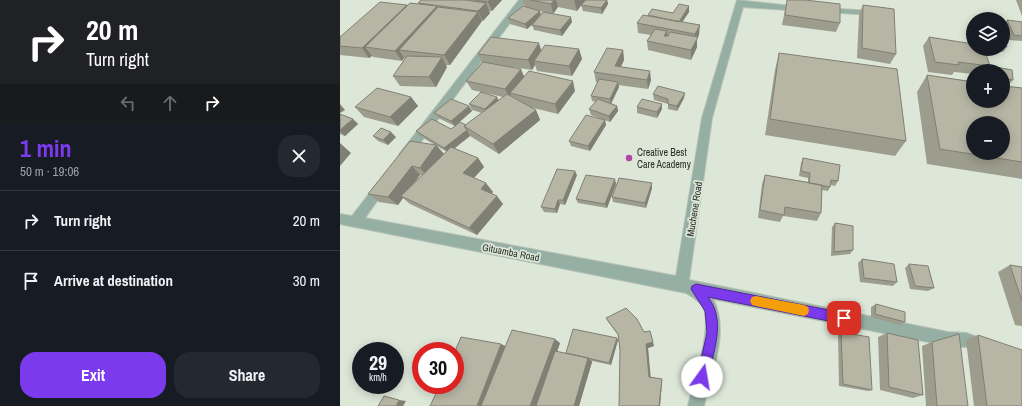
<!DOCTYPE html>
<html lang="en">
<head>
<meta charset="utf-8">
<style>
	body { margin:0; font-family:"Archivo Narrow",sans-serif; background:#242831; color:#f1f3f6; height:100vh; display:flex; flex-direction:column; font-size:15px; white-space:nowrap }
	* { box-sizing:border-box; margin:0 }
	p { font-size:13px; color:#9ea1a6 }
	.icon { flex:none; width:22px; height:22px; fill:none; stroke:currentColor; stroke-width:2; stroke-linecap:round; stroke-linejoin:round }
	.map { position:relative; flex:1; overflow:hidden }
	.sheet { display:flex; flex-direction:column; background:#171b24; width:340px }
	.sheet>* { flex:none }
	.hud { background:#202124; color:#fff; overflow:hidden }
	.buttons { position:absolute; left:626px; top:12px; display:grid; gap:8px }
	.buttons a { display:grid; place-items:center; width:44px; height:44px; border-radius:50%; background:#171b24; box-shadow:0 2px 10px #0003; font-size:20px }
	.speed { position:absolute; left:12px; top:342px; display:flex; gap:8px; font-size:20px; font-weight:700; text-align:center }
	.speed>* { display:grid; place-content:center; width:52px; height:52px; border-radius:50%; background:#171b24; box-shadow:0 2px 10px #0003; line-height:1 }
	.speed small { font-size:10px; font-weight:400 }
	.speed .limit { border:6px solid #d22; background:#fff; color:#111 }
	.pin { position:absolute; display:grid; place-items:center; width:34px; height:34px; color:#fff; margin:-17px; border-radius:8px; box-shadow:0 2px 6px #0006 }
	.me { position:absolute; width:44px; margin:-22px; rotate:13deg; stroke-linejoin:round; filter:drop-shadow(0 0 3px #0008) }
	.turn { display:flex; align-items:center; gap:14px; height:84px; padding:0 20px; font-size:18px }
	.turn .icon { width:52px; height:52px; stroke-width:2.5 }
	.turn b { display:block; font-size:28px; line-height:34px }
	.lanes { display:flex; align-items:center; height:38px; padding:0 20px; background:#0003; justify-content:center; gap:20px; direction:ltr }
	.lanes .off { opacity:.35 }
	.round { display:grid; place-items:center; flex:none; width:42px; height:42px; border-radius:16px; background:#242831 }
	.overview { display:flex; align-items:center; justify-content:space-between; height:68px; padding:0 20px }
	h1 { font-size:24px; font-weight:800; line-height:30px; color:#7c3aed }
	.button { display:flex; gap:8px; margin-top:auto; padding:8px 20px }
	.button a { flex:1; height:46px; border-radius:16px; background:#7c3aed; color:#fff; font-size:16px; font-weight:800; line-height:46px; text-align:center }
	.button a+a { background:#242831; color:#f1f3f6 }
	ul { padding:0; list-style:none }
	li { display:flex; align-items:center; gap:12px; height:60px; padding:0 20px; border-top:1px solid #363941 }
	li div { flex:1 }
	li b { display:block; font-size:15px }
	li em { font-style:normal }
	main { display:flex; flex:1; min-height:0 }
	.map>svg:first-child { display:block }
</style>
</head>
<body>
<main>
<section class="sheet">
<div class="hud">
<div class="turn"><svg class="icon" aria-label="right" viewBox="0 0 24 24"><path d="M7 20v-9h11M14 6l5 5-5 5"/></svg><div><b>20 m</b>Turn right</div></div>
<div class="lanes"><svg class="icon off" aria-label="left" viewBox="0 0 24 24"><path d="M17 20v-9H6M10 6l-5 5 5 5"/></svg><svg class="icon off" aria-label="ahead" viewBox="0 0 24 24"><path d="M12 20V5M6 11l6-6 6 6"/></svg><svg class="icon" aria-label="right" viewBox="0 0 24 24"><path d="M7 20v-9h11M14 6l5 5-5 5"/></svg></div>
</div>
<div class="overview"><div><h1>1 min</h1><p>50 m · 19:06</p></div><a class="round"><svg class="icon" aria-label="close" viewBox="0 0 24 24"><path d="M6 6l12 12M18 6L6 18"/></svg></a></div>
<ul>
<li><svg class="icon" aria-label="right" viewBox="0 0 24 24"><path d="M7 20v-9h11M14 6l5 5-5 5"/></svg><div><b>Turn right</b></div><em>20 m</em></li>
<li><svg class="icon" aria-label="arrive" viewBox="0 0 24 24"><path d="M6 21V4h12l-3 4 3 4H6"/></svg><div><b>Arrive at destination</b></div><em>30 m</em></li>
</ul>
<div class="button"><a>Exit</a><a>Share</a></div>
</section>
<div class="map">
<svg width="682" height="406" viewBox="0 0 682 406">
	<rect width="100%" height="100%" fill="#dce7d8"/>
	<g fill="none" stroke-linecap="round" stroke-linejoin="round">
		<!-- minor casing -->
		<g stroke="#b8c2b5" stroke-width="2">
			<path id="minor" d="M179 0H187L69 158H61L59 155 61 152Z
				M397 0 461 7 465 9 461 11 403 7 372 118 349 280 608 332 626 333 646 340 648 345 646 350 641 352 626 347 608 346 373 299C390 331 371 373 364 406H348C353 383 372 331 364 309 361 302 353 297 346 293L0 224V214L12 216 39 181H47L49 184 25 218 336 276 362 118Z
				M480 8 535 11 539 13 535 15 483 12H480Z"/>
		</g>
		<!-- minor -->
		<use href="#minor" fill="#96afa5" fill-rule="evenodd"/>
	</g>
	<!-- wall -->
	<path fill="#9d9d8e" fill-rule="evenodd" d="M81 0H162L152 11H149L150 13 143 21 142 20V21L110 65H106L107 67 96 87 60 86 53 76 65 59 64 58 62 61 33 57 32 56 29 58 0 55V37L67 5 68 6 79 4 78 3Z
		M182 0H245L237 11 218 7 213 14 195 10 200 11 201 15 232 22 222 36 194 30 192 25 193 24 187 29 170 24 168 18 185 7Z
		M246 0H267L268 4 262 14 243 11 241 5Z
		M447 0 500 23 496 32 442 25Z
		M676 0H682V16Z
		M523 5 556 54 550 64 517 58 519 15Z
		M349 6V12L342 22 359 35 357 39V47L351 60 308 50 307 41 311 35 298 33 297 23 308 16 333 13Z
		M667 20 682 23V41L669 40 663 26Z
		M663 36 667 47 663 52 646 50V49H663Z
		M589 37 650 66 645 71H633V74L614 72 612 75 588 72 583 46Z
		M239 49 242 59 232 76 197 71 195 65 192 70 173 67 184 76 235 91 218 114 189 107 196 110 200 120 159 154 130 136 114 149 138 158 144 167 134 178 153 192 151 193 163 204 137 235 70 204 63 198 58 205 39 202 28 194 95 145 80 136 76 131 111 129 115 126 98 118 94 113 129 106 132 111 116 125H126L142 113 132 110 129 104 157 97 159 101 163 97 132 90 126 81 142 62 138 54 201 50ZM97 146 107 152 104 154ZM80 175H82L74 183Z
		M283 50 284 60 281 67 311 80 308 89 278 85 279 87 271 103 277 106 278 111 270 122 251 115 249 109 256 102 252 101 251 96 258 82H256L254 72Z
		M439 53 566 141 555 156 425 135 435 70Z
		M656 67 672 70 673 80 668 85 663 84V71H652Z
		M587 75 682 88V179L587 164 577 92Z
		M313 94 344 98 337 111 328 109V104L314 100Z
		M71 97 78 106 58 126 24 117 15 107Z
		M297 107 322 109 317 118 297 113Z
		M0 114 13 119 18 124 5 136 0 134Z
		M265 120 266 125 250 151 231 146 229 141Z
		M33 136 56 137 48 145 38 141Z
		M463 158 498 181 495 186 491 185 488 191 482 190 481 213 477 221 443 216 440 222 418 218 422 184 425 175 468 182V178L459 176 461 163Z
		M237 175 225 205 220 204 217 213 204 212 201 207Z
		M312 183V188L306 208 273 202 272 197Z
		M276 184 267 208 238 203 236 199Z
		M495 223 513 250 510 254 491 256 492 227Z
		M522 259 557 282 553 286 520 282 518 263Z
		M569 264 594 288 588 291 570 289 565 268Z
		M670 265 682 267V326L675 325 658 272Z
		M536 304 565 322 560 325 531 317V307Z
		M266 318 304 332 314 346 308 348 310 377 322 379V382L320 406H279L280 350 278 335 269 323Z
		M501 332 532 390 528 391 499 386 498 335Z
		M547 333 583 395 573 398 540 390 538 337Z
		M638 335 682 406H634L626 340Z
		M278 340 271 365 252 361V362L239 406 161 344 165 346 220 343 217 352 226 353Z
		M592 342 628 406H586L582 346Z"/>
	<!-- shaded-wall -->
	<path fill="#807f74" d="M150 0H162L152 11 148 2Z
		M214 0H216L218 7 213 14 211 4Z
		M235 0H245L237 11 234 1Z
		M267 0 268 4 262 14 261 8Z
		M146 3 150 13 143 21 138 11Z
		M67 5 73 14 25 47 32 56 29 58 22 48Z
		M97 6 103 16 59 50 64 58 62 61 55 51Z
		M349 6V12L339 27V22Z
		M200 11 201 17 187 29 185 24Z
		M138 12 142 21 110 65 104 55Z
		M231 17 232 22 222 36 220 30Z
		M360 25 359 35 357 39V47L351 60V50L355 42V34Z
		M327 31V41L324 36Z
		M199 43 202 53 194 61 195 65 192 70 188 60Z
		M239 49 242 59 232 76 229 66Z
		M283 50 284 60 276 76 275 66Z
		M102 57 107 67 96 87 89 77Z
		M181 69 185 79 170 93 171 97 170 98 165 89Z
		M310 71 311 80 308 89 307 80Z
		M233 81 235 91 218 114 215 104Z
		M278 82 279 87 271 104 270 99Z
		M345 93 344 98 337 111V106Z
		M71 97 78 106 58 126 50 117Z
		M157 97 159 102 148 115 145 109Z
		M0 104 5 110 0 113Z
		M322 104V109L317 118V112Z
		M129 106 132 111 115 126 111 121Z
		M277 106 278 111 270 122 269 116Z
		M196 110 200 120 159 154 153 144Z
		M13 119 18 124 5 136 0 131V130Z
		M265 120 266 125 250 151 248 146Z
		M127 130 130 136 108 153 104 148Z
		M51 132 56 137 48 145 43 140Z
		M0 143 11 153 0 166Z
		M96 145 104 154 88 177 80 168Z
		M138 158 144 167 130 182 123 173Z
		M72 166 80 175 64 197 61 196 63 198 58 205 48 197Z
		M235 171 237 175 225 205 223 200Z
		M275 179 276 184 267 208 265 204Z
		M146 183 153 192 148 198 141 189Z
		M312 183V188L306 208 305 203Z
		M157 196 163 204 137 235 129 228Z
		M218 200 220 204 217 213 215 209Z
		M277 338 278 340 271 365 269 363Z
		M215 339 220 343 198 406H190Z
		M313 342 314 346 308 348 311 380 309 377 306 344Z
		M161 344 169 348 147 406H137Z
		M248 358 252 362 239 406H234Z
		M322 379V382L320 406H319Z
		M59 400 66 401 63 406H56Z"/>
	<!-- building -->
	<path fill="#b7b6a5" stroke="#807f74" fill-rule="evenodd" d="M81 0H125L146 3 138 11 78 3Z
		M135 0H150L148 2Z
		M190 0H214L211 4Z
		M246 0H267L261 8 241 5Z
		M447 0H465L500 4V23L445 15Z
		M40 2 67 5 22 48 0 46V37Z
		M70 3 97 6 55 51 25 47Z
		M339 4 349 6 339 22 308 15 312 9 333 13Z
		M523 5 554 9 556 54 522 48Z
		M183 6 200 11 185 24 168 18Z
		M98 7 138 12 104 55 59 50Z
		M203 12 231 17 220 30 192 25Z
		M303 15 360 25 355 34 297 23Z
		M667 20 682 22V36L674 35Z
		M315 29 327 31 324 36H328L330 32 358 37 351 50 307 41Z
		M663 36 667 47 663 46Z
		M151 37 199 43 188 60 138 54Z
		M589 37 633 44V49H644L650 66 618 62 619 65 595 62Z
		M205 45 239 49 229 66 194 61Z
		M267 48 283 50 275 66 310 71 307 80 254 72Z
		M439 53 557 69 566 141 430 119Z
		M67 56 102 57 89 77 53 76Z
		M143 62 181 69 165 89 126 81Z
		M656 67 672 70 673 80 663 78V71H656Z
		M189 71 233 81 215 104 170 93Z
		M587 75 633 82V101H663V86L682 88V162L600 149ZM633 123H663V153H633Z
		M259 79 278 82 270 99 251 96Z
		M318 86 345 93 337 106 328 104V99L313 94Z
		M37 88 71 97 50 117 15 107Z
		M141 92 157 97 145 109 129 104Z
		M167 94 196 110 153 144 124 126Z
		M111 99 129 106 111 121 94 113Z
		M258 99 277 106 269 116 249 109Z
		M302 99 322 104 317 112 297 107Z
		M0 114 13 119 0 130Z
		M246 115 265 120 248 146 229 141Z
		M92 119 111 129 120 122 126 125 124 126 127 130 104 148 76 131Z
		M41 128 51 132 43 140 33 136Z
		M70 141 96 145 80 168 72 166 48 197 28 194Z
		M111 147 138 158 123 173 146 183 141 189 157 196 129 228 61 196Z
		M463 158 500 165 498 181 491 180 490 187 469 183 470 173 461 171Z
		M217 169 235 171 223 200H218L215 209 201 207Z
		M246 175 275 179 265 204 236 199Z
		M425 175 482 185 481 213 445 207 444 215 420 210Z
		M279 178 312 183 305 203 272 197Z
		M495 223 513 226V250L494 252Z
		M522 259 554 264 557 282 524 278Z
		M569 264 588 266 594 288 575 286Z
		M670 265 682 267V301Z
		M536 304 565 312V322L535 314Z
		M286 308 297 319 304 332 310 331 313 342 306 344 309 377 322 379 319 406H279L280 350 278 334 266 318Z
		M233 329 277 338 269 363 226 353Z
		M172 330 215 339 190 406H141Z
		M501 332 529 337 532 390 503 384Z
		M547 333 578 340 583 395 549 387Z
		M619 334 628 406H597L592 342Z
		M638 335 682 350V406H647Z
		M121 337 161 344 137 406H90L100 385H115V351Z
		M215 351 248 358 234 406H196Z
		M44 396 59 400 56 406H38Z"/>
	<!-- route -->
	<path fill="#7c3aed" stroke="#51269a" d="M356 284 504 313 508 314 510 318 508 322 504 324 368 297C386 320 374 350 368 377L367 381 362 383 358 381 357 377 367 333 365 311 351 289 352 286Z"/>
	<!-- slow -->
	<path fill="#f59e0b" d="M416 296 464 305 468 307 469 310 468 314 464 316 416 306 412 305 410 301 412 297Z"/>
	<!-- markers -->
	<circle fill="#af45a6" stroke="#dce7d8" stroke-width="1.5" cx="289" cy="158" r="4"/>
	<g text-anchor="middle" stroke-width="3.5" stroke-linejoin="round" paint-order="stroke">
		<!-- poi labels -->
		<g font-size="10" fill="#2a2e28" stroke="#dce7d8" text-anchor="start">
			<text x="297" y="156">Creative Best<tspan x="297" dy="12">Care Academy</tspan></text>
		</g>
		<!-- street labels -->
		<g font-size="10" fill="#2a2e28" stroke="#dce7d8">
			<text transform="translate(354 209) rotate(-81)" y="4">Muchene Road</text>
			<text transform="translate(171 252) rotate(11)" y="4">Gituamba Road</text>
		</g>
	</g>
</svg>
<div class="buttons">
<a><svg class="icon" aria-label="layers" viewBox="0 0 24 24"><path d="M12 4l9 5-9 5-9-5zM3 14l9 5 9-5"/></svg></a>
<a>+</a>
<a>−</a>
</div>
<div class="speed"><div>29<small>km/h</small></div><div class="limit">30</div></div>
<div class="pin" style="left:504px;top:318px;background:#d93025"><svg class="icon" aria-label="arrive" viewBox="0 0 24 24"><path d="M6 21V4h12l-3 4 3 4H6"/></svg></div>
<svg class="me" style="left:362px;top:377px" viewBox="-20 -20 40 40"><circle r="19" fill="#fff"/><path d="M0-13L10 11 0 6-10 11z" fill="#7c3aed"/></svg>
</div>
</main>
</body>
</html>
